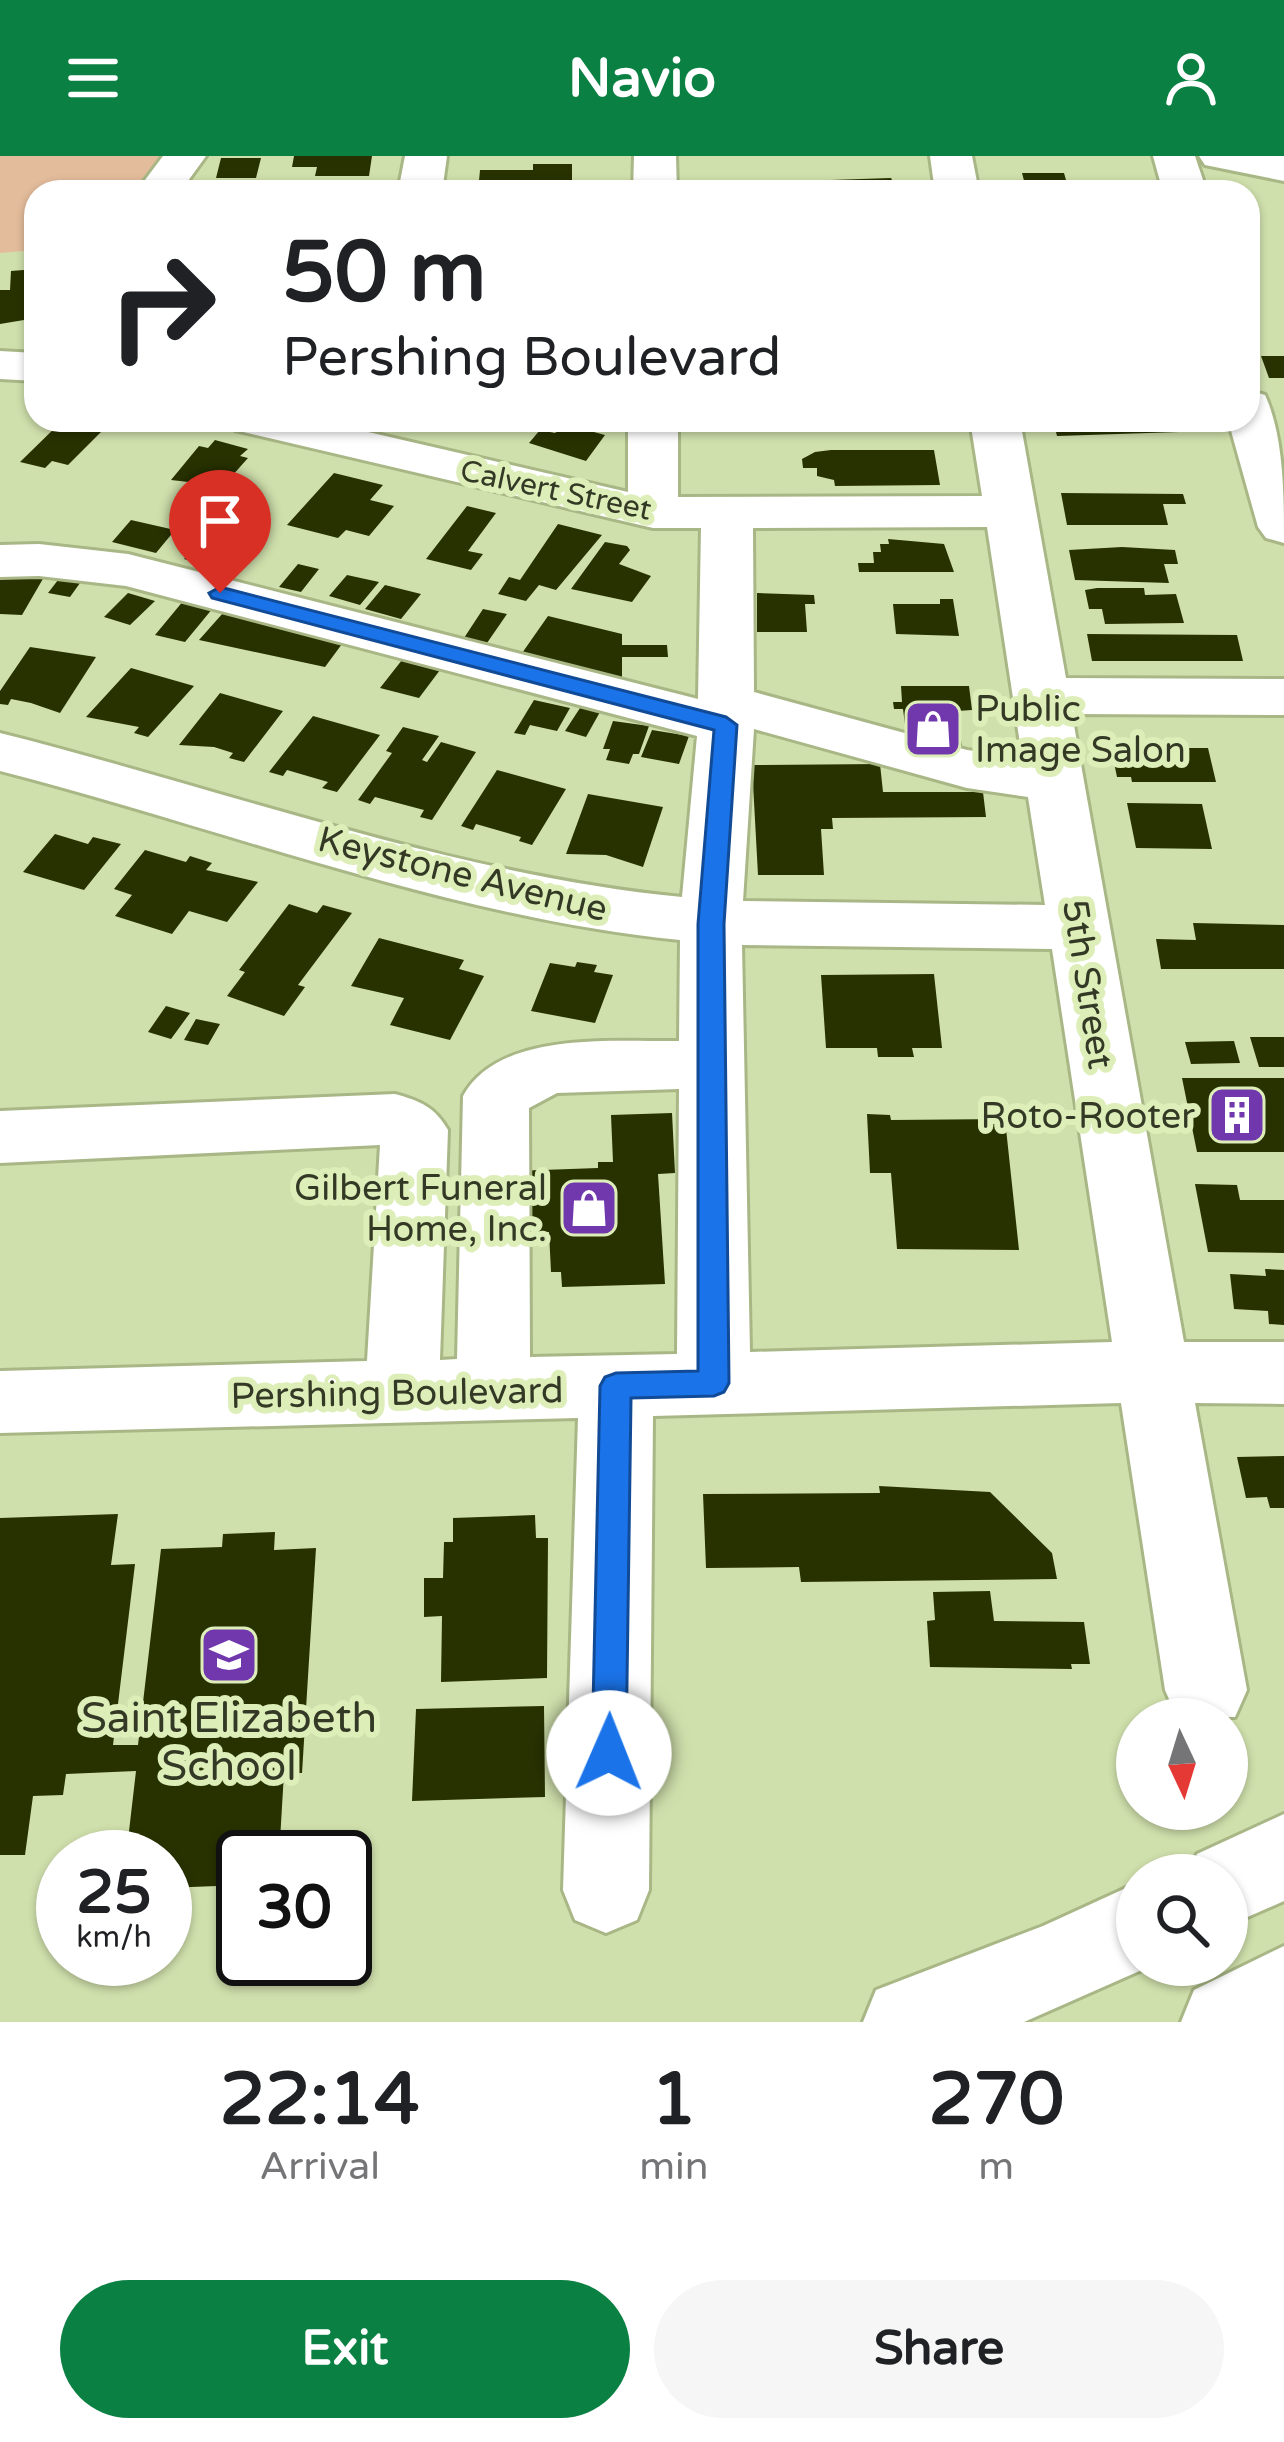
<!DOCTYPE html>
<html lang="en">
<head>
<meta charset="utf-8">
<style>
	body { margin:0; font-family:"Varela Round",sans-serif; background:#f6f6f6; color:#202124; height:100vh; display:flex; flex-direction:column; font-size:45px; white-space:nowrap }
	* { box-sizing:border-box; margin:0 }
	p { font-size:39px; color:#757577 }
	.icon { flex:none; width:66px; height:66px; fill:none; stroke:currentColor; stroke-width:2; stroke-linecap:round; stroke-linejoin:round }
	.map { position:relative; height:1866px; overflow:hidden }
	.sheet { display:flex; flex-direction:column; background:#fff; flex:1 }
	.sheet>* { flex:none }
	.banner { position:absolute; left:24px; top:24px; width:1236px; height:252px; border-radius:36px; box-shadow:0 3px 9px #0004; background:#fff; color:#202124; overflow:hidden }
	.needle { width:78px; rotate:176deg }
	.controls { position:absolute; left:1116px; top:1542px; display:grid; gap:24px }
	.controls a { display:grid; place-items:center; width:132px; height:132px; border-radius:50%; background:#fff; box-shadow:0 3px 9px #0004; font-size:60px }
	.speed { position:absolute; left:36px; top:1674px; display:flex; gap:24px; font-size:60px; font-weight:700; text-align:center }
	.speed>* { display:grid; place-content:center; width:156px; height:156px; border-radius:50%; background:#fff; box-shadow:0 3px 9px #0004; line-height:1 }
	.speed small { font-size:30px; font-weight:400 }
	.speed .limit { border:6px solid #111; border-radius:18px; background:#fff; color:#111 }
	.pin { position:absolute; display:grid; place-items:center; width:102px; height:102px; color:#fff; margin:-123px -51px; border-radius:50% 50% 50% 0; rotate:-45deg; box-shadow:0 0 12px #0007 }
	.pin .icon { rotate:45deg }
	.me { position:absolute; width:132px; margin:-66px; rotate:1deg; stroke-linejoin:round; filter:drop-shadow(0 0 9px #0008) }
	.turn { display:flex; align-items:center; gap:42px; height:252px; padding:0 60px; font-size:54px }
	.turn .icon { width:156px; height:156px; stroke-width:2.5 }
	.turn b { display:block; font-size:84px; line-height:102px }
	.eta { display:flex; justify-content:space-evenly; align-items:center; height:204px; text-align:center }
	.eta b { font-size:72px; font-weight:700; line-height:84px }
	.button { display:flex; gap:24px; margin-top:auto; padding:24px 60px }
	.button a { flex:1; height:138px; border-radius:72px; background:#0b8043; color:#fff; font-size:48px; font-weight:700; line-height:138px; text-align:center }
	.button a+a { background:#f6f6f6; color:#202124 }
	header { display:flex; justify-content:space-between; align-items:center; height:156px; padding:0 60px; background:#0b8043; color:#fff; font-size:54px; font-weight:700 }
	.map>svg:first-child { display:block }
</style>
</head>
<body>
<header><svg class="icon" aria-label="menu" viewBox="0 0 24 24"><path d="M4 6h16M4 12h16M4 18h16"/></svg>Navio<svg class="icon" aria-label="person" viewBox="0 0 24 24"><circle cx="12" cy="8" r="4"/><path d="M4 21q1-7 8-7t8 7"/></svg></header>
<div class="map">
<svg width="1284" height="1866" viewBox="0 0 1284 1866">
	<rect width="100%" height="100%" fill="#d0e0ac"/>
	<!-- green -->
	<path fill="#e3bc9b" d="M0 0H185L158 36H36V94L0 97Z"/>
	<!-- building -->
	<path fill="#283201" d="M294 0H372L369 20H315L317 11H292Z
		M221 2H261L256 22H216Z
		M533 8H572V27L558 28V36H478L480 14H533Z
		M1022 17H1064L1066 24H1105L1108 36H1027Z
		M891 22 898 36H802L801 25Z
		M200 28H239L237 36H198Z
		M36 113V162L0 168V134H10L11 115Z
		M1261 200H1284V222H1269Z
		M63 264H113L68 309 52 305 45 312 20 306Z
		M574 264 595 269 590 275 605 279 586 305 529 287 540 274 555 277Z
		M1053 264H1175L1179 276 1057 280Z
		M215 284 248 293 240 300 248 302 223 330 171 324 199 290 208 292Z
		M831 294H934L940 329 835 330 834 324 817 320V312H803L802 303 815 296Z
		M334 317 383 329 370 344 394 350 369 380 346 374 338 382 287 369Z
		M1061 337 1183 338 1186 348H1163L1168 369H1067Z
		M467 350 496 357 468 395 483 398 471 414 426 403Z
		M131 364 175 374 156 397 112 386Z
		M558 368 602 379 556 434 539 429 526 445 498 438 509 421 520 424Z
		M205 380 240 388 218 412 184 403Z
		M888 383 944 388 954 416H859L858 407H874L873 396H881L880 388H889Z
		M605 386 627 390 630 394 619 408 651 420 632 446 571 433Z
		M1122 391 1175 394 1178 408H1164L1169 427 1075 424 1069 394Z
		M298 408 319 413 301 436 279 431Z
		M0 419 44 421 22 459 0 458Z
		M347 419 379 426 360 449 329 440Z
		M58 424 80 427 70 441 48 437Z
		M385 429 421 438 401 463 365 453Z
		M1097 432H1144L1145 439 1176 438 1184 467 1105 468 1102 453H1089L1085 434Z
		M128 437 155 445 130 469 104 461Z
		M757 437 814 439 815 448H805L807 476H757Z
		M940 443H953L959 480 896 478 893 448H940Z
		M184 444 213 452 185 486 155 479Z
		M483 453 507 458 487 487 464 482Z
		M223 457 306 478 342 488 325 511 199 484Z
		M548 460 622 478V489H667L668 501H622V528L520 500Z
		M1087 478 1237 479 1243 505H1092Z
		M30 491 96 501 60 557 31 547 11 543 8 549 0 548V535Z
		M402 504 440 514 419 542 380 532Z
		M131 512 194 530 148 581 134 577 139 571 86 561Z
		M901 530H969L972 554 957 555 962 591 908 592 903 553H894L893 546H902Z
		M220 537 283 555 244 606 229 602 233 597 214 591 179 589Z
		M534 544 570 552 557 575 530 569 525 579 514 577Z
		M580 552 600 556 586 581 565 575Z
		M313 560 380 579 337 636 322 632 328 626 287 614 283 620 269 616Z
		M613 565 649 570 639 598H633L629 608 606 604 610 593H603Z
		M403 571 439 580 422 604 427 606 441 586 476 596 432 664 420 661 424 654 375 641 370 648 358 644 392 597 386 595Z
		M652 574 689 580 679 608 641 601Z
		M1111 592H1208L1216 626H1132L1131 621H1117Z
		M880 608 883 636H983L986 661 832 662 833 673H821L824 719H758L752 609Z
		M497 614 566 633 532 689 519 685 521 681 476 668 473 674 461 670Z
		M588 638 663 651 643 711 606 699 566 698Z
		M1127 647 1202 648 1212 693 1136 692Z
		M55 678 88 688 93 681 121 688 84 734 23 716Z
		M145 694 186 706 190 700 212 707 206 714 258 726 227 766 189 755 172 778 115 760 132 739 114 733Z
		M289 748 317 757 323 749 352 757 298 829 305 831 284 860 227 840 245 816 239 814Z
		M1193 767 1284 769V813H1161L1156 783 1196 784Z
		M379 782 464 804 459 813 484 820 450 884 390 869 404 842 351 830Z
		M577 806 597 809 594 816 613 819 595 867 531 855 550 807 575 811Z
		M934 818 942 892H912L914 901H878L877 892H826L821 819Z
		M166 850 190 857 171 883 148 876Z
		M196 863 220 868 208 889 184 884Z
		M1250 881H1284V911H1259Z
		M1234 885 1240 907 1191 908 1185 886Z
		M1182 922H1284V996H1197Z
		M672 957 675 1017 658 1018 665 1128 562 1131 561 1116H551L549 1076 514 1078V1015L598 1012V1006H613L611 959Z
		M867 958 890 959 891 964 1005 963 1019 1094 897 1093 891 1017H870Z
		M1195 1028 1237 1029 1240 1044H1284V1097L1208 1096Z
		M1265 1113 1284 1114V1169L1269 1168 1268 1155 1234 1153 1230 1118 1266 1120Z
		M1284 1300V1352H1270L1267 1341 1246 1342 1237 1301Z
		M879 1330 990 1336 1052 1397 1057 1423 801 1426 799 1411 706 1412 703 1338 880 1337Z
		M118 1358 111 1409 135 1408 113 1589H138L161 1393 222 1391 223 1378 275 1376 274 1394 316 1392 302 1617H284L279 1701H243V1729L165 1732V1701H126L136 1615 66 1618 63 1639 33 1640 25 1699H0V1362Z
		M535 1359 536 1382H548L547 1522 441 1526 442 1460 424 1461V1422H443L444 1386H453V1362Z
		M990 1435 994 1465 1084 1466 1090 1508H1071L1072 1513 930 1511 927 1465 935 1464 933 1436Z
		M544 1550 545 1641 412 1645 416 1553Z"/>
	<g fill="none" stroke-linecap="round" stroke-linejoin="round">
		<!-- minor casing -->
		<g stroke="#a8b785" stroke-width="6">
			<path id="minor" d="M163 0H206L180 36H136Z
				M405 0H447L442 36H398Z
				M634 0H676L677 36H633Z
				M930 0H972L979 36H935Z
				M1153 0H1195L1207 36H1163Z
				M1199 0H1284V25L1205 9Z
				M0 195 36 197V225L0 223Z
				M1248 234 1265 239C1284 280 1284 339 1284 387L1266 382 1258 371 1228 264H1248Z
				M227 264H316L628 336V264H678V341L982 340 970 264H1020L1066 522 1284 523V559L1072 558 1184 1186H1284V1248L1195 1247 1247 1534 1235 1561H1177L1165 1534 1121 1247 653 1260 649 1734 637 1764 606 1777 575 1764 563 1734 578 1262 0 1277V1215L367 1205 380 989 0 1007V955L395 938C420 945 435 951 448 974L440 1204 457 1203 463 940C499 874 615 886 679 885L680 784C453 762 222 672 0 615V577C223 633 454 719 682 741L697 580 126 430 39 420 0 421V389L39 388 128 398 698 543 701 372H653L235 274ZM987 371 1022 601 967 594 754 536 753 372ZM754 573 967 632 1028 641 1045 749 743 745ZM742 789 1052 793 1112 1186 750 1196ZM679 933 677 1198 530 1201 529 952 557 937Z"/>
		</g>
		<!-- highway casing -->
		<g stroke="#a8b785" stroke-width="6">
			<path id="highway" d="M1284 1658V1745L1227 1770V1719H1188L1197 1698Z
				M1137 1727V1809H1153L1024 1866H863L876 1834 1043 1770Z
				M1284 1790V1866H1181L1194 1834Z"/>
		</g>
		<!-- minor -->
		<use href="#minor" fill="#fff" fill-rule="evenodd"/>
		<!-- highway -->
		<use href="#highway" fill="#fff" fill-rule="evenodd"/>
	</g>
	<!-- route -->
	<path fill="#1a73e8" stroke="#114b97" stroke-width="3" d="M220 431 726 561 737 569 724 768 729 1227 724 1236 714 1240 631 1242 626 1597 621 1608 609 1613 597 1608 592 1597 600 1230 605 1221 616 1217 698 1215V768L714 574 212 442 209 437Z"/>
	<!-- icons -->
	<defs>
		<g id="shop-square" transform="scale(3)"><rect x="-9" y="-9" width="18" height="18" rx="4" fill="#7138ae" stroke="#ddeeb9"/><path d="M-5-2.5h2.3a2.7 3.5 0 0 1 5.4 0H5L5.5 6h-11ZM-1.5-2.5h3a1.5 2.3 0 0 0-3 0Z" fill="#fff"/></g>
		<g id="building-square" transform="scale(3)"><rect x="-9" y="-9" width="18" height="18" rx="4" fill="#7138ae" stroke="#ddeeb9"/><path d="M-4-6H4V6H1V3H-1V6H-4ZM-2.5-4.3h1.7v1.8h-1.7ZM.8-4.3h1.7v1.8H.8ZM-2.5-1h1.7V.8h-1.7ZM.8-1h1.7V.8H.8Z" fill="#fff"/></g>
		<g id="school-square" transform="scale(3)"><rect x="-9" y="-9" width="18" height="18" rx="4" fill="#7138ae" stroke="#ddeeb9"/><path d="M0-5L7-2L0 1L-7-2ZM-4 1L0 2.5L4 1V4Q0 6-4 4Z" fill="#fff"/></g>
	</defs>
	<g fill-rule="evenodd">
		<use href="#shop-square" x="933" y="573"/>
		<use href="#building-square" x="1237" y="959"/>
		<use href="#shop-square" x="589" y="1052"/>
		<use href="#school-square" x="229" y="1499"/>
	</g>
	<g text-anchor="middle" stroke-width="12" stroke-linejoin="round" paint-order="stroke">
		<!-- far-street labels -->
		<g font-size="30" fill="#333924" stroke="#ddeeb9">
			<text transform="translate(556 334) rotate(12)" y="10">Calvert Street</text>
		</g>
		<!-- poi labels -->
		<g font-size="36" fill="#333924" stroke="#ddeeb9" text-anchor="end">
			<text x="975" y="565" text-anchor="start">Public<tspan x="975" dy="41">Image Salon</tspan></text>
			<text x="1195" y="972">Roto-Rooter</text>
			<text x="547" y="1044">Gilbert Funeral<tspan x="547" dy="41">Home, Inc.</tspan></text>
		</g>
		<!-- street labels -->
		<g font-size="36" fill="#333924" stroke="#ddeeb9">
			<text transform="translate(463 717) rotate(14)" y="13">Keystone Avenue</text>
			<text transform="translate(1089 828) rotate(81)" y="13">5th Street</text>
			<text transform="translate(397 1236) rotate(-1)" y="13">Pershing Boulevard</text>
		</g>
		<!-- near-poi labels -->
		<g font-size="42" fill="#333924" stroke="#ddeeb9">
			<text x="229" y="1576">Saint Elizabeth<tspan x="229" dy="48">School</tspan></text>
		</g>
	</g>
</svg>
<div class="controls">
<a><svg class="needle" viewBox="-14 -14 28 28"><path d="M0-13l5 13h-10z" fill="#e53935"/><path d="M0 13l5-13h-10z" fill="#757577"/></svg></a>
<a><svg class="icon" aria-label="search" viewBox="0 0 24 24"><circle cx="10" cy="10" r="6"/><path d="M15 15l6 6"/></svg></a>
</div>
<div class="speed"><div>25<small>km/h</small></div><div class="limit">30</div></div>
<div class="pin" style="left:220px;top:437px;background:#d93025"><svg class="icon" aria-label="arrive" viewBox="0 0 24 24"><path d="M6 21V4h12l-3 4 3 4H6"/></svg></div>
<svg class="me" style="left:609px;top:1597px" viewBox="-20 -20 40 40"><circle r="19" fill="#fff"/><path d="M0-13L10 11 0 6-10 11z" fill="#1a73e8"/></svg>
<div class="banner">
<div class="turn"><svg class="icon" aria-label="right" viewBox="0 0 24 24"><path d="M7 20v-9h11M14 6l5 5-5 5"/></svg><div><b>50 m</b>Pershing Boulevard</div></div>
</div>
</div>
<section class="sheet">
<div class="eta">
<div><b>22:14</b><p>Arrival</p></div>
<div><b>1</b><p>min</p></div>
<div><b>270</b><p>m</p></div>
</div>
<div class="button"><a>Exit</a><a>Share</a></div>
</section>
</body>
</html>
